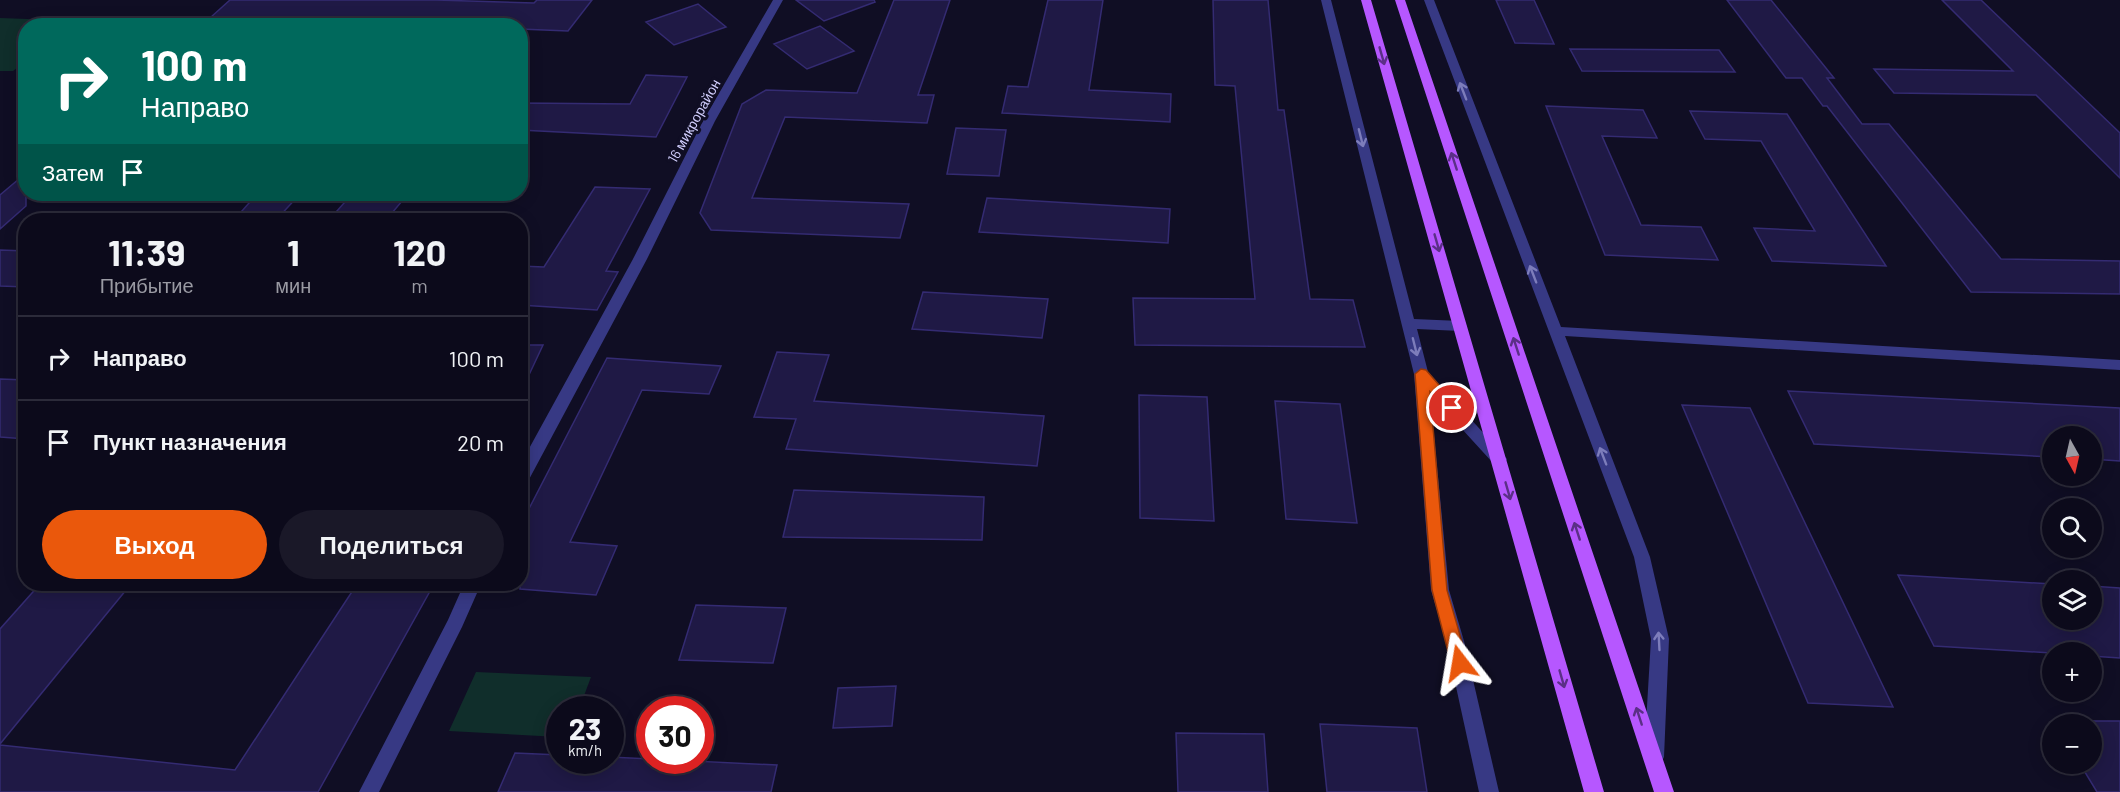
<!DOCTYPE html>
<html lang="ru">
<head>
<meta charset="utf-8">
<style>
	body { margin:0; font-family:Barlow,sans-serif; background:#1a1828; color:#f1f3f6; height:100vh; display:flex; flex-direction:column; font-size:22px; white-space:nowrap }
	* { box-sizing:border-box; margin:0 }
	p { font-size:20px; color:#9a9aa3 }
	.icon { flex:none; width:33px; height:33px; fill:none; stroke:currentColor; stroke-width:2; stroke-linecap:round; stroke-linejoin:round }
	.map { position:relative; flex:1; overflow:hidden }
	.panel { position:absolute; left:18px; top:213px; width:510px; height:378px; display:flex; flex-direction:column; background:#0c0a1b; border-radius:24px; box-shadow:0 3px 15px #0003,0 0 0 2px #2c2b3a }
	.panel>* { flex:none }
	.banner { position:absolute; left:18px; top:18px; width:510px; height:183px; border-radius:24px; box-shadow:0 3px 15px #0003,0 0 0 2px #2c2b3a; background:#00695c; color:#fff; overflow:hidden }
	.needle { width:39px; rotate:172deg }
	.tools { position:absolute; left:2042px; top:426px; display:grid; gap:12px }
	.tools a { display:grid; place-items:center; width:60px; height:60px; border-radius:50%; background:#0c0a1b; box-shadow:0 3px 15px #0003,0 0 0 2px #2c2b3a; font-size:30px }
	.speed { position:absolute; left:546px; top:696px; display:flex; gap:12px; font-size:30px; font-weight:700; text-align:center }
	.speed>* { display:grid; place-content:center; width:78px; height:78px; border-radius:50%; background:#0c0a1b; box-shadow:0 3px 15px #0003,0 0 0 2px #2c2b3a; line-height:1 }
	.speed small { font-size:15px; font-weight:400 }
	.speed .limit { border:9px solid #d22; background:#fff; color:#111 }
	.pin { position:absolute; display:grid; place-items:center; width:51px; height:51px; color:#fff; margin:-26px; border:3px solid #fff; border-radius:50%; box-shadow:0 2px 6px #0007 }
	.me { position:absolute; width:66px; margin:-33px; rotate:346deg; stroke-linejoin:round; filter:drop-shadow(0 0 4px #0008) }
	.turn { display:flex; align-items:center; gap:21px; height:126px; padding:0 24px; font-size:27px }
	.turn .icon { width:78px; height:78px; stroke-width:2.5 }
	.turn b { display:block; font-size:42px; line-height:51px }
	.then { display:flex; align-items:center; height:57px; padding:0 24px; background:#0003; gap:12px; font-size:22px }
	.eta { display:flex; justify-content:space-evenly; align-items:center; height:102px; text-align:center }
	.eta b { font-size:36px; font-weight:700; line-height:42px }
	.button { display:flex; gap:12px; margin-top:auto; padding:12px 24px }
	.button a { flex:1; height:69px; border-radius:36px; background:#ea580c; color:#fff; font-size:24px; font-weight:700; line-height:69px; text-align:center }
	.button a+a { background:#1a1828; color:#f1f3f6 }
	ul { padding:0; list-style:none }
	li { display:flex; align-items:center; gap:18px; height:84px; padding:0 24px; border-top:2px solid #2c2b3a }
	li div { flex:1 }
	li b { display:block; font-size:22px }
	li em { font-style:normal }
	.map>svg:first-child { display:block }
</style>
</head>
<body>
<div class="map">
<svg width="2120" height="792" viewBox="0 0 2120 792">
	<rect width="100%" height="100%" fill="#100e24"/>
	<!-- green -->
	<path fill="#102e2b" d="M0 18 83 21 76 25 26 26 25 62 13 71H0Z
		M476 672 591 677 579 709 560 710 559 737 449 731Z"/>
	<!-- building -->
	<path fill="#1f1945" stroke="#342b72" stroke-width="1.5" d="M230 0H436L534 3 537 0H592L568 31 520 29V26H386L211 17Z
		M796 0H874L875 2 824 21Z
		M894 0H950L918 95H934L927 123 785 117 752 198 909 204 900 238 711 230 700 213 742 104 766 90 857 93Z
		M1048 0H1103L1089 90 1171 94 1170 122 1002 113 1008 86 1028 87Z
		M1213 0H1268L1278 110H1284L1310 299 1353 300 1365 347 1135 345 1133 298 1255 299 1235 86 1215 85Z
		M1496 0H1534L1554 44 1515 43Z
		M1727 0H1771L1834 78H1827L1862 124H1889L2001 259 2120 261V294L1971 292 1827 106H1823L1802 78H1786Z
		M1942 0H1981L2120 133V178L2036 95 1894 93 1874 69 2013 71Z
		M698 4 726 27 674 45 646 22Z
		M820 26 854 51 807 69 774 44Z
		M1570 49 1719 50 1735 72 1582 71Z
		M646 75 687 77 656 137 520 130V103L630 104Z
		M1546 106 1643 110 1657 138 1602 136 1641 225 1701 227 1718 260 1605 255Z
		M1690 111 1787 114 1886 266 1772 261 1754 228 1815 231 1761 141 1705 139Z
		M956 128 1006 130 999 176 947 174Z
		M26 173V206L0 229V195Z
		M595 187 650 189 606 271 618 272 597 310 520 305V266L544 267Z
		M257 194H300L276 220H234Z
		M352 194H408L386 220H329Z
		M987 198 1170 209 1168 243 979 232Z
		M0 250 26 251V287L0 286Z
		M923 292 1048 299 1042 338 912 329Z
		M520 345H543L520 394Z
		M777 352 829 355 814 401 1044 416 1037 466 786 449 796 419 754 417Z
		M607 358 721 366 709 394 642 390 570 542 617 546 596 595 520 589V526Z
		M0 379 26 380V439L0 437Z
		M1788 391 2120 408V461L2091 459V436H2052V457L1814 444Z
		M1139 395 1207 397 1214 521 1140 518Z
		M1275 401 1340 404 1357 523 1286 519Z
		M1682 405 1750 408 1893 707 1808 703Z
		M794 490 984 497 982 540 783 537Z
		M1898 575 2052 584V620H2091V586L2120 588V658L2091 656V652L2052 653 1934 646Z
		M40 584H131L0 744V629Z
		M357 584H434L318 792H0V745L235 770Z
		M696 605 786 608 773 663 679 660Z
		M896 686 892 726 833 728 838 688Z
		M2091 721H2120V792H2097L2080 764H2091Z
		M1320 724 1417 728 1427 792H1327Z
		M1176 733 1264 734 1268 792H1178Z
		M515 753 560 755V760H610V757L777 765 771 792H498Z"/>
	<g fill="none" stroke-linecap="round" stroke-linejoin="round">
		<!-- minor -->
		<path fill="#373984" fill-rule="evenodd" d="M773 0H783L715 121 647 259 526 485 520 487V465L633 259 703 121Z
			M1321 0H1331L1414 319 1460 321 1467 326 1460 331 1417 329 1428 372 1507 459 1505 463H1493L1430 394 1449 590 1464 641 1499 792H1479L1446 641 1431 590 1414 374Z
			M1424 0H1434L1561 327 2120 360V370L1565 336 1650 557 1669 639 1664 757 1661 763 1654 766 1647 763 1644 757 1651 639 1634 557Z
			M464 584H481L462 627 379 792H359L448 620Z"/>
		<!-- major -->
		<path fill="#b657ff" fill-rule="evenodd" d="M1361 0H1371L1604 792H1584Z
			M1395 0H1405L1674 792H1654Z"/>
	</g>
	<!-- one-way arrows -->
	<defs><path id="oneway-shaft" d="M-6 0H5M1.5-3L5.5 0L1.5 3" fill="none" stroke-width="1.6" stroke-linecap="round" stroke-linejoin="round" transform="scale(1.5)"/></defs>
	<g stroke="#5b2f87">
		<use href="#oneway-shaft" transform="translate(1382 56) rotate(74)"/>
		<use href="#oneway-shaft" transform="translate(1454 161) rotate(-108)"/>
		<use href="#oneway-shaft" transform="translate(1437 243) rotate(74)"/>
		<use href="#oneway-shaft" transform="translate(1516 346) rotate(-108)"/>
		<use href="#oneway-shaft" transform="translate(1508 491) rotate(74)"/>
		<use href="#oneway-shaft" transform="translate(1577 531) rotate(-108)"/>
		<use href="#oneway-shaft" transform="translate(1562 679) rotate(74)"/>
		<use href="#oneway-shaft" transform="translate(1639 716) rotate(-108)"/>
	</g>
	<g stroke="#7d7dbb">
		<use href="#oneway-shaft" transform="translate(1463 91) rotate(-111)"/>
		<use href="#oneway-shaft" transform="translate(1361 138) rotate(76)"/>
		<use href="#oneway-shaft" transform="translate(1533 274) rotate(-111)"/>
		<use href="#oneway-shaft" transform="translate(1415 347) rotate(76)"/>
		<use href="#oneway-shaft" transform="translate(1603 456) rotate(-111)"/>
		<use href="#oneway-shaft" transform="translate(1659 641) rotate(-93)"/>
	</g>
	<!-- route -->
	<path fill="#ea580c" stroke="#983908" stroke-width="1.5" d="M1421 369 1426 370 1459 408 1457 412H1448L1430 392 1447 590 1468 663 1466 668 1460 670 1454 668 1451 663 1432 590 1415 374Z"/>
	<g text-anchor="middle" stroke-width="6" stroke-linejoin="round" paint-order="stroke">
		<!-- far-street labels -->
		<g font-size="14" fill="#d3d0ff" stroke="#100e24">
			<text transform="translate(694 121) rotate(-61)" y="5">16 микрорайон</text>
		</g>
	</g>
</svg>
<div class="tools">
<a><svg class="needle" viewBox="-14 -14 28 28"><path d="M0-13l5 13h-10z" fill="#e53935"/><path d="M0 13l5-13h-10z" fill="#9a9aa3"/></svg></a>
<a><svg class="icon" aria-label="search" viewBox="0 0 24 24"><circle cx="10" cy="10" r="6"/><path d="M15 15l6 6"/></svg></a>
<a><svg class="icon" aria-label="layers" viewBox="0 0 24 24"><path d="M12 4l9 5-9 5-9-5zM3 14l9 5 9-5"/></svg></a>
<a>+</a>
<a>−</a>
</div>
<div class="speed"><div>23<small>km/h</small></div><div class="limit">30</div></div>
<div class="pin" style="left:1452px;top:408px;background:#d93025"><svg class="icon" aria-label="arrive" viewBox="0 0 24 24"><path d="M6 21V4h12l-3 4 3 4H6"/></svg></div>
<svg class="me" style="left:1460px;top:663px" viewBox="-20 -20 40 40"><path d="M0-17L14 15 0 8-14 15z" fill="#ea580c" stroke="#fff" stroke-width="4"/></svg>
<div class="banner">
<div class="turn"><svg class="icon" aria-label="right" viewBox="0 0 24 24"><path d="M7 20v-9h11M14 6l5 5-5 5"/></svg><div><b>100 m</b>Направо</div></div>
<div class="then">Затем<svg class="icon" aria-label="arrive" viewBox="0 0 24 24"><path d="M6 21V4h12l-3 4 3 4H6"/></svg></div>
</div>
<section class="panel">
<div class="eta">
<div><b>11:39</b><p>Прибытие</p></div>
<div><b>1</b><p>мин</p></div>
<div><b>120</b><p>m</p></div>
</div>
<ul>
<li><svg class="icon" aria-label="right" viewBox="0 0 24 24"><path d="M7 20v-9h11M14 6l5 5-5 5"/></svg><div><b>Направо</b></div><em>100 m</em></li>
<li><svg class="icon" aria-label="arrive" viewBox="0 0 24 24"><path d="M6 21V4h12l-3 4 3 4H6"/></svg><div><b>Пункт назначения</b></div><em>20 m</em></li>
</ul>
<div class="button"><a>Выход</a><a>Поделиться</a></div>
</section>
</div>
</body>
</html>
